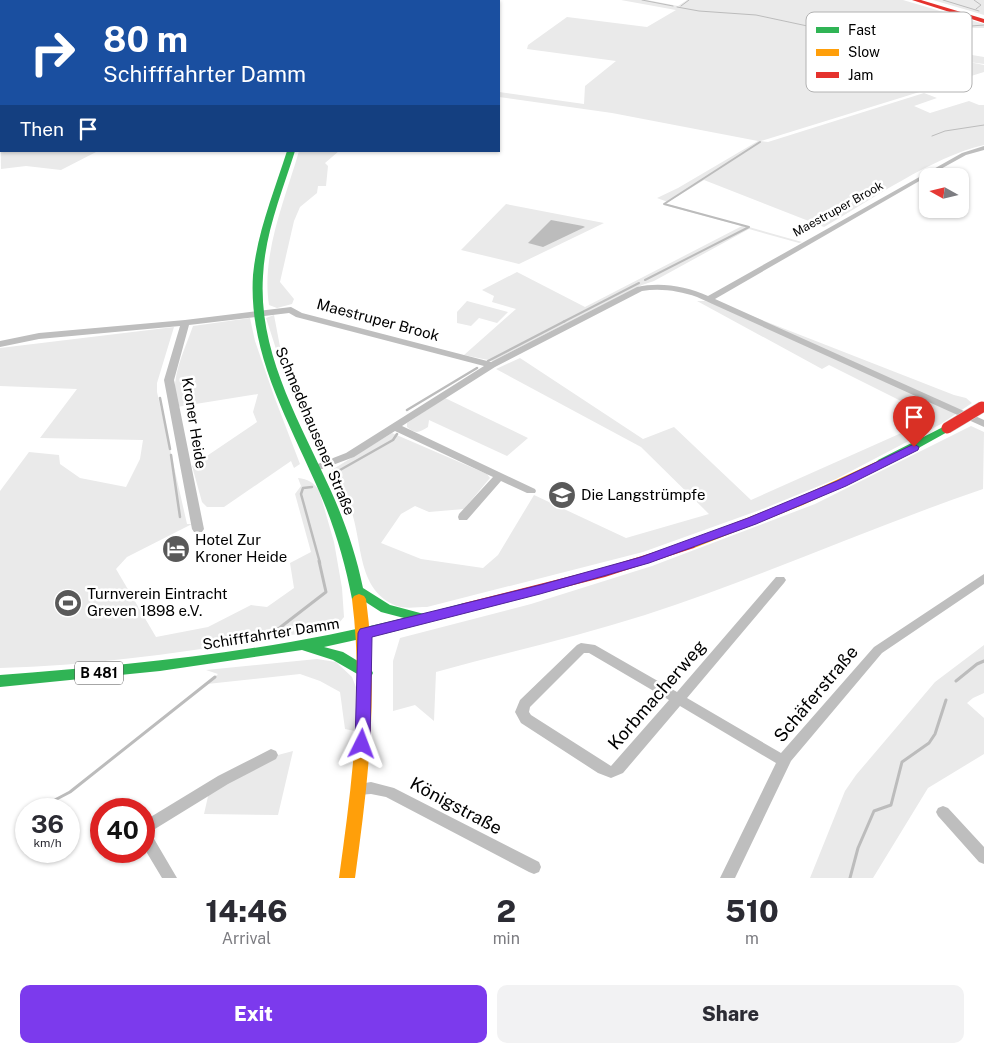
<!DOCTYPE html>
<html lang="en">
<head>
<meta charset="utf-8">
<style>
	body { margin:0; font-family:"Public Sans",sans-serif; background:#f2f2f3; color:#2b2b33; height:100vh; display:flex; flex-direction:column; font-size:19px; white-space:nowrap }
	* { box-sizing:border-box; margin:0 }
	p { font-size:16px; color:#7c7c81 }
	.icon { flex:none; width:28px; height:28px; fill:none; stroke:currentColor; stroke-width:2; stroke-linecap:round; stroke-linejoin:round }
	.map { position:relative; height:878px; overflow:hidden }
	.details { display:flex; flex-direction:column; background:#fff; flex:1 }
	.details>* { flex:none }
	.guide { position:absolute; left:0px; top:0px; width:500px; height:152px; box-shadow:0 1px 4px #0004; background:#1a4fa0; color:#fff; overflow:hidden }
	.needle { width:32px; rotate:278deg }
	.buttons { position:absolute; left:919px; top:168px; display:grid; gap:10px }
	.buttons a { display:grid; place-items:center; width:50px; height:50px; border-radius:10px; background:#fff; box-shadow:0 1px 4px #0004; font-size:25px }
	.speed { position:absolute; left:15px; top:798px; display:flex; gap:10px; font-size:25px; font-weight:700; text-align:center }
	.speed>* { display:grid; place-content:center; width:65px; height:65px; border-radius:50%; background:#fff; box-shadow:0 1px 4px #0004; line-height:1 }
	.speed small { font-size:12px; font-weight:400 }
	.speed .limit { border:8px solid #d22; background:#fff; color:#111 }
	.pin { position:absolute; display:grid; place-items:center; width:42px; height:42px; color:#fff; margin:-51px -21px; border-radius:50% 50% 50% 0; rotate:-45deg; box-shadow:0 0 5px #0007 }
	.pin .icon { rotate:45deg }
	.me { position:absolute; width:55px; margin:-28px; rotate:3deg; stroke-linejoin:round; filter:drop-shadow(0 0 4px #0008) }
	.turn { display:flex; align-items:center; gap:18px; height:105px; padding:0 20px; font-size:22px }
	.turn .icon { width:65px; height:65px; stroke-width:2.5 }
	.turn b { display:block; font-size:35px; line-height:42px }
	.then { display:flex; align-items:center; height:48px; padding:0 20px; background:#0003; gap:10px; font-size:19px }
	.eta { display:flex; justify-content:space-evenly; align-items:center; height:85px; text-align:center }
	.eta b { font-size:30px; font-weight:800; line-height:35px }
	.cta { display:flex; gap:10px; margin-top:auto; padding:10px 20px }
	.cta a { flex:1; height:58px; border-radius:10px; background:#7c3aed; color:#fff; font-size:20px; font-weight:800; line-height:58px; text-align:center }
	.cta a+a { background:#f2f2f3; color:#2b2b33 }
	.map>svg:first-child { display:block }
</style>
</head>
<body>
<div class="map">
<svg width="984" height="878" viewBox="0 0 984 878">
	<rect width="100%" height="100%" fill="#fff"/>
	<!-- green -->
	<path fill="#eaeaea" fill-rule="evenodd" d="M621 0H647L678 6 687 0H903L984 24V28H948L941 31 954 52 984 57V64L969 62 984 65V72L761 141 768 142 924 93 937 98 914 106 930 113 969 101 979 105H984V145C932 157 871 200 824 227L704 180 668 202 657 198 678 188 758 141 612 113 499 97V92L584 104 585 86 616 61 527 49 528 45 567 17 647 27 676 10ZM900 48 940 57 922 64 890 60Z
		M933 0H984V15Z
		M0 104 1 151H98L61 170 26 166 1 169Z
		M299 151H339L325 163 328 166 326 186H318L317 193 300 207 294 221 280 282 294 299 292 304 277 308 269 305C261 254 285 200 299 151Z
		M506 204 604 223 519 264 461 250Z
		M671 205 802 242 799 243 749 229 654 281 642 285 493 361 464 355 516 309 492 302 494 296 482 290 517 272 585 307 742 226 668 206Z
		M467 301 508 312 497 323 479 318 471 326 457 323V312Z
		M697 301H705L744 313 954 395 966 398 972 403 941 424 836 479 760 510 643 552 427 607C418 607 405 609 397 606 357 591 363 544 351 510 346 496 337 487 330 474V471L392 433 487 474 490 478 464 509 429 512 415 506 401 514 381 543 421 559 483 568 498 555 534 495 626 538 709 514 641 447 496 369 520 358 643 439 674 427 751 500 935 418 829 365 822 369Z
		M274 315 281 352 297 393 332 458 321 457 288 386 266 318Z
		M250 318 255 341 274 396 300 464 294 468 291 461 224 507H207L202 502 192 466 257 422 253 412 258 394 177 407C169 379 184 352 193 326Z
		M174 327 157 383V392L187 524H192L127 557 116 569 156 637 208 627 251 605 267 607 294 588 290 563 311 552 295 494 301 486 298 478C308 479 313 482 319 490L334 542 342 588 344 617 335 628C224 646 112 665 0 668V491L29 452 59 455 60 464 80 478 126 487 140 459 143 440 40 438 77 389 0 386V348Z
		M445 398 528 438 507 456 429 420 428 427C419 433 415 434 407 427V423Z
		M971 426 984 432 983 489C869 528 759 578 645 615 576 637 505 653 436 672L434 721 415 705 393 711V661L400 638 531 604 652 566 815 504Z
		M984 645V693L973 698 967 703 984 718V754L928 788 873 878H810L845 791 856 775 935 682Z
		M317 659 336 662 352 677 359 695 355 731 345 729 340 692 320 681 300 674 207 684 218 674 206 670Z
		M293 751 278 815 204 814 209 792 278 755Z"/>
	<!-- water -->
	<path fill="#bcbcbc" d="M551 220 583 226 585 227 543 247 528 243Z"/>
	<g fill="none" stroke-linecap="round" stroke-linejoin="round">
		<!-- stream-far3 -->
		<path stroke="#bcbcbc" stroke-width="1" d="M642 0 673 6
			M943 0 979 11
			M974 0 981 5 976 9
			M14 1 16 0
			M340 1 343 0
			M681 6 689 0
			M677 7 699 11 756 15 868 39
			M0 16 1 14
			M946 28 984 25
			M874 40 933 30
			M932 136 945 131 984 125"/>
		<!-- stream-far2 -->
		<path stroke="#bcbcbc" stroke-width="2" d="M645 280 749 227 664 204 760 142
			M563 322 639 283"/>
		<!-- stream-far1 -->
		<path stroke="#bcbcbc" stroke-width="2.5" d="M488 361 565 321
			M160 398 170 449
			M407 410 477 368
			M171 455 180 517
			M333 474 393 440 397 434
			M312 487 303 488 301 494 320 563"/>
		<!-- stream -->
		<path stroke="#bcbcbc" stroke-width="3" d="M269 636 326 592 319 561
			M956 681 977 664 984 661
			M51 802 70 792 215 677
			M850 878 858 848 874 811 891 805 902 762 929 743 935 734 946 700"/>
		<!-- street -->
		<path fill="#bebebe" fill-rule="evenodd" d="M984 146V150L966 155 928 176 715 299 984 420V427L697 297C679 291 661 288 642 291L495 367 402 426 535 489 536 491 535 493H527L501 481 467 520H459L458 517 459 514 493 477 395 431 354 457 314 472 309 469 310 467 346 453 484 366 296 317 289 313 189 325 174 380 204 529 202 532H194L192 529 164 380 180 326 39 339 0 347V341L39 333 185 320 291 307 302 313 491 362 637 287C660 282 686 286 708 296L962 153Z
			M984 574V584L882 653 791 761 735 878H720L776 763 680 706 623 773 611 778 598 773 521 723 515 712 520 700 577 645 581 643 595 645 677 692 776 577H784L786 580 784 583 687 698 781 753 874 647ZM584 653H589L669 700 611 766 531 715 529 712 530 707Z
			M271 749 276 751 278 755 276 759 228 784 150 832 177 878H162L144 848V821L218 776Z
			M371 782 394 788 539 862 541 867 539 872 534 874 529 872 386 797 371 794 358 795 353 793 351 789 353 785Z
			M943 806 948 808 984 847V864L979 862 938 816 936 812 938 808Z"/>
		<!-- fast -->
		<path fill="#30b455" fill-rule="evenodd" d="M315 0H321V1H315Z
			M287 151H295C282 192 265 233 263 276 258 354 300 422 331 491 345 522 356 554 363 588L390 605 424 614 464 603 469 605 471 608 469 611 392 632 324 647 343 652 371 669 373 673 371 677 366 679 333 660 302 650 160 671 0 687V675C136 665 272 651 404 618L381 612 364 601 359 604 354 602 352 599C345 562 334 525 319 491 289 421 248 354 253 275 257 233 274 192 287 151Z
			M947 425 953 428 951 430 886 466 882 467 876 463 878 460Z"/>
		<!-- slow -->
		<path fill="#ff9f0a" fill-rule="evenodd" d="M882 459 888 463 886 466 803 505 694 548H686L684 545 686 542 795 499Z
			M359 594 364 596 366 599C379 695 368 782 355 878H339C352 783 364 695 352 599L354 596Z"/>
		<!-- jam -->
		<path fill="#e5322d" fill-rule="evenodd" d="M912 0H921L984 19V23Z
			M690 541 694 542 696 545 694 548 605 577 464 613 459 611 457 608 459 605 464 603 603 568Z"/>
		<!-- jam-bridge casing -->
		<g stroke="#dbdbdb" stroke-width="12" stroke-linecap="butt">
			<path id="jam-bridge" d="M947 428 982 407"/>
		</g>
		<!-- jam-bridge -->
		<use href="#jam-bridge" stroke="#e5322d" stroke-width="11"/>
	</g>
	<!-- route -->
	<path fill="#7c3aed" stroke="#51269a" d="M914 444 919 447 918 450 846 486 756 524 649 563 540 594 372 637 370 744 368 749 362 750 357 749 355 744 358 633 360 629 540 585 641 557 748 518 837 481Z"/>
	<!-- icons -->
	<defs>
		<g id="school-disc" transform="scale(1.4375)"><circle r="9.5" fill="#595959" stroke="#fff"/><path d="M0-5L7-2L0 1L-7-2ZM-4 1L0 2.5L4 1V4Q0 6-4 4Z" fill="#fff"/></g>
		<g id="hotel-disc" transform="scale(1.4375)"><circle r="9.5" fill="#595959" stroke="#fff"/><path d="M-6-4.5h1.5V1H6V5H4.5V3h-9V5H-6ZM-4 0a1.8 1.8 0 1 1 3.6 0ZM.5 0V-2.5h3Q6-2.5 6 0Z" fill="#fff"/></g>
		<g id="stadium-disc" transform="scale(1.4375)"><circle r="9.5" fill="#595959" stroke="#fff"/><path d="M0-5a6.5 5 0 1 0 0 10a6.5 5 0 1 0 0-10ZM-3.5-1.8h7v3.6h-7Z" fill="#fff"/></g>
	</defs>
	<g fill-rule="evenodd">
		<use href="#school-disc" x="562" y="495"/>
		<use href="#hotel-disc" x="176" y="549"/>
		<use href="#stadium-disc" x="68" y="603"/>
	</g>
	<g text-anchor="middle" stroke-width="5" stroke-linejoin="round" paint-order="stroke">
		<!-- far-street labels -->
		<g font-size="12" fill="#000" stroke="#fff">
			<text transform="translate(838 209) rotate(-29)" y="4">Maestruper Brook</text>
		</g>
		<!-- shield labels -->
		<rect fill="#fff" stroke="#4c4c4c" stroke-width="1" x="75" y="661.5" width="48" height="23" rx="4"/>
		<g font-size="14" font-weight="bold" fill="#000">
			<text x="99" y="678">B 481</text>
		</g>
		<!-- street labels -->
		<g font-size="15" fill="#000" stroke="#fff">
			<text transform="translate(378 320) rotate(15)" y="5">Maestruper Brook</text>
			<text transform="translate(194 423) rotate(81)" y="5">Kroner Heide</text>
			<text transform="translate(315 431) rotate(67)" y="5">Schmedehausener Straße</text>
			<text transform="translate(271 634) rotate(-9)" y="5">Schifffahrter Damm</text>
		</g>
		<!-- poi labels -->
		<g font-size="15" fill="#000" stroke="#fff" text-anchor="start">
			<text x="581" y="500">Die Langstrümpfe</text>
			<text x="195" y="545">Hotel Zur<tspan x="195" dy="17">Kroner Heide</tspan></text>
			<text x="87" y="599">Turnverein Eintracht<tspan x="87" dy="17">Greven 1898 e.V.</tspan></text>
		</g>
		<!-- near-street labels -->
		<g font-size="18" fill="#000" stroke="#fff">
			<text transform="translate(816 694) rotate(-50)" y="6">Schäferstraße</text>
			<text transform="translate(657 695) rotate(-49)" y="6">Korbmacherweg</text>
			<text transform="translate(456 806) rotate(28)" y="6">Königstraße</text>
		</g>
	</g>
	<!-- legend -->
	<rect x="806" y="12" width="166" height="80" rx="8" fill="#fff" stroke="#b2b2b2" stroke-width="1"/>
	<rect x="816" y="27" width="23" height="6" fill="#30b455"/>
	<rect x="816" y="49" width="23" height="7" fill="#ff9f0a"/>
	<rect x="816" y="72" width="23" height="6" fill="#e5322d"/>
	<g font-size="14" fill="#000">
		<text x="848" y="35">Fast</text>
		<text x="848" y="57">Slow</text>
		<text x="848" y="80">Jam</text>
	</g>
</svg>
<div class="buttons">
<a><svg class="needle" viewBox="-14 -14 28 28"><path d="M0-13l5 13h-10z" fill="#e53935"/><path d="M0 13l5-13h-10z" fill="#7c7c81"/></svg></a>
</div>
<div class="speed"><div>36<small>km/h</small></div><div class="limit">40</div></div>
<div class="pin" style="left:914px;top:447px;background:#d93025"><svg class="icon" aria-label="arrive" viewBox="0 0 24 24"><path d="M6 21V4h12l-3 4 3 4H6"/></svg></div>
<svg class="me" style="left:362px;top:744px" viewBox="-20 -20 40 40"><path d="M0-17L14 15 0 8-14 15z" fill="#7c3aed" stroke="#fff" stroke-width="4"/></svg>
<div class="guide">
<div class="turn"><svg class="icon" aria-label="right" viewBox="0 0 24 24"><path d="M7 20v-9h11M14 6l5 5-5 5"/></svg><div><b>80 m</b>Schifffahrter Damm</div></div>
<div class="then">Then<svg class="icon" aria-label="arrive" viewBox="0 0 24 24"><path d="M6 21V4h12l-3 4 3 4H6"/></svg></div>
</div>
</div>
<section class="details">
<div class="eta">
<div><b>14:46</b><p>Arrival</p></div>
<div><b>2</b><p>min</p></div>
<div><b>510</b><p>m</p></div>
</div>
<div class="cta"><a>Exit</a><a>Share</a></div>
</section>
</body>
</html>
